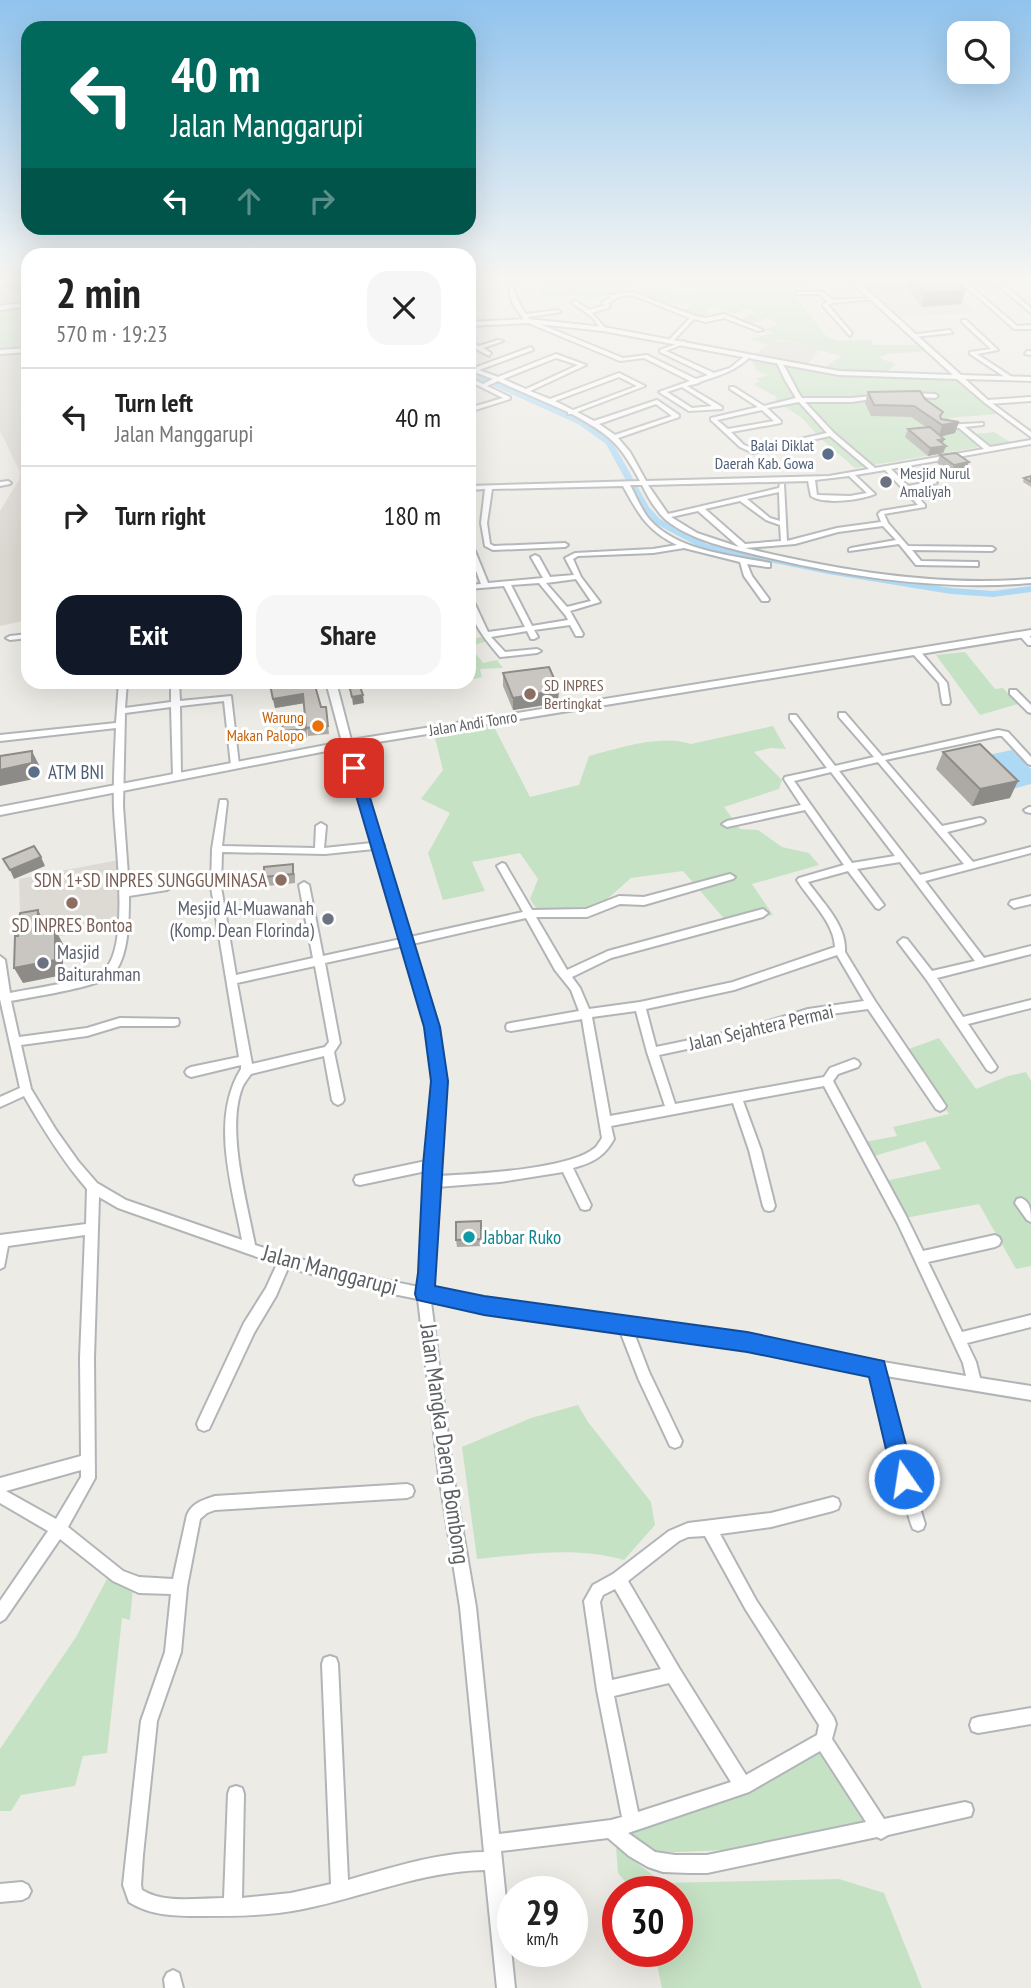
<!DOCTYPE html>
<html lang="en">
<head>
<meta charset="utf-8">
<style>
	body { margin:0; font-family:"PT Sans Narrow",sans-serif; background:#f6f6f6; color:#222; height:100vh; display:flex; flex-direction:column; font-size:26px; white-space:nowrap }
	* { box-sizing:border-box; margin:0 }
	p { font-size:23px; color:#767676 }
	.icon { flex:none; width:38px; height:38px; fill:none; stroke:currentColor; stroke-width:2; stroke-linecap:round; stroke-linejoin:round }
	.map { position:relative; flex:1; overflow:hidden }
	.details { position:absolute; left:21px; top:248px; width:455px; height:441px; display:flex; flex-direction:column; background:#fff; border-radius:21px; box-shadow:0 7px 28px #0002 }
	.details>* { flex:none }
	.top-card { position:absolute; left:21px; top:21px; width:455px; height:214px; border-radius:21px; box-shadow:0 7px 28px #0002; background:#00695c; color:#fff; overflow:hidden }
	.buttons { position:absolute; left:947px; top:21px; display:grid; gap:14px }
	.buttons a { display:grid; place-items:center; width:63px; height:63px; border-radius:14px; background:#fff; box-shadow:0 7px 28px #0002; font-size:35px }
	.speed { position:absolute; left:497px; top:1876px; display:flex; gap:14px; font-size:35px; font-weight:700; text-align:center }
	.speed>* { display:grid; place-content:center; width:91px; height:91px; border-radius:50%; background:#fff; box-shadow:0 7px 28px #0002; line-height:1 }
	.speed small { font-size:18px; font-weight:400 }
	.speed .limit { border:10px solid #d22; background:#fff; color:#111 }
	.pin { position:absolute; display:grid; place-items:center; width:60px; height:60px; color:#fff; margin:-30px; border-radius:14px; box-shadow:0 4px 10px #0006 }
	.me { position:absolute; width:77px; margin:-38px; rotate:347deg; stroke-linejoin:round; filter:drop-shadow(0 0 5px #0008) }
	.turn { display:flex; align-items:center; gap:24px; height:147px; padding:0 35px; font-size:32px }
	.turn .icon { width:91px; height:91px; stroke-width:2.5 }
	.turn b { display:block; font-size:49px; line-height:60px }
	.lanes { display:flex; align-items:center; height:66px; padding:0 35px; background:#0003; justify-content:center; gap:35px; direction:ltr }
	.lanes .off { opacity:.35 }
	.round { display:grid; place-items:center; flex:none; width:74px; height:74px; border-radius:21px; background:#f6f6f6 }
	.head { display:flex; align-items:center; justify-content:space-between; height:119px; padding:0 35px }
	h1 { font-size:42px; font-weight:700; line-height:52px }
	.primary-button { display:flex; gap:14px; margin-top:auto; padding:14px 35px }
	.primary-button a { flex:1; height:80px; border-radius:21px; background:#111827; color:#fff; font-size:28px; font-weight:700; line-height:80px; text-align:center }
	.primary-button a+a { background:#f6f6f6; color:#222 }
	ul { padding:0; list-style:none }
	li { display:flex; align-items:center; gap:21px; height:98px; padding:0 35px; border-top:2px solid #e0e0e0 }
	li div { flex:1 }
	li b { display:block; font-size:26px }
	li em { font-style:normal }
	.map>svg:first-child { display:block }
</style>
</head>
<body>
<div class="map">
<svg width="1031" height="1988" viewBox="0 0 1031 1988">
	<rect width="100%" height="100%" fill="#edebe5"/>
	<!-- education -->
	<path fill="#dddad3" d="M0 278H28V304L0 307Z
		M947 283 975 312 897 317 861 285Z
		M784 340 820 350 806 366 754 355 769 343Z
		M28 352V620L0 626V511L19 480 20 472 0 431V354Z
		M124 859 125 926 21 942 19 879Z"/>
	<!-- green -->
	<path fill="#c6e2c4" d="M540 278H651L629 280 631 282 625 284 634 289 591 299 578 295 541 297Z
		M662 278H834L838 284 787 286 827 337 838 341 870 340 874 345H922L928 351 887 354 879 358 896 364 886 372 824 368 841 356 782 339 766 344 750 339 773 333 763 330 778 324 767 318 750 324 739 320 756 313 746 309 733 314 716 307 705 311 709 313 698 317 682 310 694 307 681 301 665 306 631 292C653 285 663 286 683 295L695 291Z
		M28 306V346L0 348V309Z
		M754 359 827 374 860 377 958 378 997 414 949 418 965 435 994 432 1010 442 855 468 820 438 803 419 775 400 777 397 753 384 760 381 756 379 768 375 757 371 752 361Z
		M483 637 488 641 470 646 483 663 497 660 503 668 480 669 482 677 469 680V639Z
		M965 652 995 689 1003 688 1018 704 980 715 936 655Z
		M493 725 530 797 579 785 589 756C620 748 660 734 691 744L773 726 786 749 771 748 754 752 782 780 779 789 724 807 740 829 758 830 782 847 809 853 819 865 752 884 773 915 727 922 683 871 631 878 589 915 536 908 530 899 538 879 520 853 472 862 485 891 443 900 428 853 450 813 421 799 443 770 434 734Z
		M939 1038 976 1089 1008 1076 1026 1072 1031 1081V1266L1016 1269 979 1204 905 1218 885 1181 941 1169 925 1141 871 1157 864 1142 897 1136 893 1127 949 1114 906 1050Z
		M578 1405 588 1422 651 1502 655 1525 624 1560C577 1546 525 1554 477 1559L462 1447 531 1418Z
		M107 1579 133 1588 130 1620 122 1618 107 1753 83 1756 75 1786 21 1795 11 1811H0V1749L76 1637Z
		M825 1750 875 1831 814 1846 656 1853 627 1834 743 1795Z
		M616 1847 663 1883 839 1879 884 1893 922 1988H662L654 1951H677V1892H634L618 1873Z"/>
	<!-- water -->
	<path fill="#add9f5" d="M1012 750 1031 769V784L1005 791 974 758Z"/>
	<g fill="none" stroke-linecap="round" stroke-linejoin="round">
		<!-- canal -->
		<path fill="#add9f5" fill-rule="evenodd" d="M469 370 584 420 612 441 649 507 660 519 707 544 828 568 951 588 993 591 1031 586V592L993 597 951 594 828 574 701 548 654 523 641 508 606 444 578 424 469 375Z"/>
		<!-- minor casing -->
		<g stroke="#b2b5b8" stroke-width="4">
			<path id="minor" d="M502 278H507C516 290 517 303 526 314L558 310 561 312 528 317 530 320 623 358 647 355 696 379 708 375 660 352V350L685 341V343L666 351 714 373 730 368 746 355 751 356C734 372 720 375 700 382L699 383 687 386 722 407V409L689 411 659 392 690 381 644 358 620 361 526 322 512 303 509 287ZM682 387 712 406 692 408 667 392Z
				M997 279 1031 308V313L994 282 967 283 1017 326 1031 325V329H1014L961 282Z
				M632 292 695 316 706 318 724 314 763 330 758 331 724 318 706 322 694 319 672 342 670 339 690 318 632 295 616 297V299L608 303 610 307 592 313 606 329 603 331 592 317 571 302 576 301 589 310 605 305 602 302 610 298 609 295Z
				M797 292H823L832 300 872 298 874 299 832 303 828 305 852 333 850 336 823 306V304L828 302 820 294H795Z
				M28 302V306L0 310V306Z
				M962 320H966L998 350 977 354 1012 377V379H1008L970 354V352L991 349 962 322Z
				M950 330 952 333 913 337 910 335Z
				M498 340 503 341 483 348 491 353 489 356 469 345V341L479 346Z
				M531 347 533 350 479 370 498 377 556 354 586 365 530 391 550 399 619 373 645 386 577 412 594 421 657 400 679 415V417L618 438 630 452 646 481 829 476 869 469 830 436 753 453 740 447 711 420V418L758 407 730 389V387H734L764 406 796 398 785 380 777 363 780 361C789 371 794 387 802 398H852L881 395 882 396 879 398 852 402H805L834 433 875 468 984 449 959 428H941L940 427 943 425 983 423V425L965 427 990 447 1031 440V444L891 469 908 486 934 481 937 483 911 489 925 505V507L884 514 888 523 908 546 992 547 995 549 992 551 912 550 921 561 975 562H978V566L916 565 899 544 849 551V549L851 548 896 540 883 526 838 532 795 544 745 548C838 570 936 587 1031 579V583C941 591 848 577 761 556 730 548 692 541 666 520 656 511 648 497 642 485H630C636 496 641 509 649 519 677 551 730 555 770 563V567H767L747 564 752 576 769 599 768 601H762L744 576 740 562 684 548 653 553 578 556 573 559 581 577 600 602 570 611 583 634 582 636H576L570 625 534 630 538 637 534 639H531L527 631 491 637 505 652 537 649 541 651 537 653 500 657C486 640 469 621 469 598L473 600 488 632 525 627 504 586 469 589V585L481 584 469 552 470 550 475 551 488 583 543 578 531 557 535 555 539 557 550 577 574 575 565 558 575 553 653 549 677 545C647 531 638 513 623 486L492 489 487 523 490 544 494 546 565 543 568 545 565 547 493 550 485 546 481 523 485 489 469 490V486L640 481C619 442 610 435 572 414H568V412L502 383 498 381 487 386 510 397V399L469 412V408L503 398 469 381V377L483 384 493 379 469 370V366L474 368ZM556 358 578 365 526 389 503 379ZM619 377 637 386 573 410 555 401ZM799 402 827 433 754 449 744 445 731 432 781 423V421L767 408ZM656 404 672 416 615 435 599 424ZM762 410 774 421 728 429 717 420ZM885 470 918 505 881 511 878 514 881 522 837 528 787 541 784 484H780L779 488 668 514 648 485 808 481 811 496C823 505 862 500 875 494L855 475ZM849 476 867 493 850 496 817 495 815 480ZM779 492 780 521 770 518 747 499ZM740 501 766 520 780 525 781 541 745 544 705 509ZM698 511 739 547 697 533 671 517ZM576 579 591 601 567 607 546 583ZM539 583 566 616 568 620 532 626 511 585Z
				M1027 351H1031V355L1025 354Z
				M909 393 935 394 938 396 935 398 907 396V394Z
				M1031 397V401L987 404 984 402 987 400Z
				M8 481 11 483 10 484 0 486V482Z
				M1020 632H1026L1031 638V645H1028L1020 636Z
				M28 634V638L10 640 6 638 10 636Z
				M913 650H919L947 683 950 702 949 704H943L942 702 939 683 913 654Z
				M119 682H127L125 708 171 702V682H179L180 701 231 696 239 765 235 768 231 765 224 701 180 706 181 776 177 779 173 776 171 707 125 713 123 806 129 889 167 884 172 887 167 890 129 896C129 918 129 959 112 975 100 987 30 997 11 1001L19 1037 87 1028 120 1018 178 1019 179 1022 178 1025 174 1026H120L87 1036 21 1045 31 1089 56 1130 78 1161 97 1183 126 1200 242 1240C232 1186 210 1119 241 1069V1065L191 1077 187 1075 185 1072 187 1069 191 1067 239 1057 211 887 212 849 220 800H226L227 802 222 846 315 848 316 826 321 823 326 826 324 848 372 843 343 744 347 741 350 742 381 842 384 845 383 847 410 937 523 912 497 866 502 863 505 864 532 910 586 909 619 896 644 897 730 874 735 877 733 879 644 905 620 904 587 917H536L567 970 608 951 763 909 768 913 763 917 611 958 572 977 580 988 589 1009 640 1002 733 982 835 947C834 922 810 901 797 880L799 878 844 865 805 810 727 827 722 824 727 821 801 805 784 779 785 777 827 768 790 719V715H796L835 766 874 757 839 717V713H845L882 756 998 730 1008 732 1031 757V765L1028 764 1002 736H998L885 760 942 826 980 818 983 819 985 821 983 823 947 832 973 862 1031 847V853L925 881 984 958 1031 946V954L937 978 963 1017 1031 1000V1008L968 1024 995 1064 997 1067 995 1070 991 1072 987 1070 926 979 898 942 903 938 907 939 932 971 975 961 900 862 857 869 884 905 879 909 876 908 848 871 808 882C822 902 847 925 845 952L875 1001 944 1103 946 1106 944 1109 940 1111 936 1109 868 1009 808 1017 743 1037 659 1055 675 1104 824 1077 830 1068 854 1059 858 1061 860 1064 858 1067 838 1074 833 1081 906 1216 923 1251 995 1235 999 1237 1001 1241 999 1245 995 1247 928 1262 962 1332 1031 1315V1327L967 1343 976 1362 980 1378 1031 1386V1400L886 1376 911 1479 925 1524 923 1529 918 1531 913 1529 911 1524 897 1479 872 1374 747 1349 634 1333 649 1372 682 1441 680 1446 675 1448 670 1446 639 1380 620 1331 484 1312 431 1302 453 1475 476 1607 499 1834 611 1820 622 1817 597 1690 584 1601 593 1585 613 1574 669 1531 688 1523 771 1513 833 1497 838 1499 840 1504 838 1509 833 1511 771 1527 720 1534 756 1600 834 1718 836 1724 832 1739 884 1819 965 1802 971 1804 973 1810 971 1816 888 1835 881 1839 877 1837 707 1873H689L663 1872 648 1867 629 1856 608 1838 501 1851 515 1988H497L485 1870C422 1871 364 1897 303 1909 269 1916 235 1916 201 1916 175 1916 151 1916 129 1902L123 1885 141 1721 165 1652 171 1594 139 1593 113 1581 60 1539 5 1619 0 1622V1601L48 1531 0 1503V1478L81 1456 80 1358 85 1235 8 1246 4 1267 0 1269V1235L86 1224 87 1189C62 1160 43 1129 24 1096L0 1107V1097L20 1088 0 999V956L5 960 10 993C29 989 89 981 103 971 131 950 115 841 114 808 113 782 115 755 116 728L0 741V735L116 723ZM878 762 964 864 920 875 839 771ZM831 772 895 856 852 863 794 781ZM374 849 401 939 323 956 309 885 304 882 299 885 313 958 236 975 221 887 222 852 325 854ZM526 918 555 970 571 990 579 1011 511 1023 507 1024 506 1027 507 1030 511 1031 582 1019 602 1138C600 1141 598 1144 596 1147 571 1170 473 1174 438 1176L445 1081 437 1027 412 944ZM403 946 427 1027 433 1081 426 1161 360 1175 356 1176 354 1180 356 1184 360 1185 426 1171 422 1273 419 1287C364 1276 308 1263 255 1245 247 1202 226 1130 242 1088 244 1083 248 1078 251 1074L324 1056 332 1100 334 1103 338 1105 342 1103 344 1100 334 1052 340 1043 325 963ZM837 955 864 1001 808 1009 743 1029 656 1047 646 1009 734 990ZM315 966 329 1042 325 1047 252 1064 237 983ZM636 1011 647 1052 665 1106 610 1116 592 1017ZM824 1086 898 1224 963 1363 966 1376 877 1361 747 1335 484 1300 431 1289 434 1273 437 1187 500 1182 563 1172 581 1209 585 1210 589 1209 591 1205 573 1168C592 1163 604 1157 614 1139L611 1126 733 1103 749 1150 763 1206 765 1210 769 1211 773 1210 775 1206 761 1150 743 1101ZM99 1197 118 1208 277 1264 266 1288 244 1323 199 1419 197 1424 199 1429 204 1431 209 1429 254 1333 276 1296 288 1268 383 1292 418 1299 439 1475 460 1607 484 1852C437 1853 393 1867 348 1880L338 1664 336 1658 330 1656 324 1658 322 1664 331 1884 291 1893 242 1898 244 1794 242 1788 236 1786 230 1788 228 1794 224 1898C199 1898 164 1904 142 1890L141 1885 143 1855 157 1721 181 1652 187 1587 200 1519 207 1513 215 1510 407 1498 412 1496 414 1491 412 1486 407 1484 215 1496C203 1500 192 1503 187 1515L173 1579 139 1577 123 1571 68 1527 95 1478 94 1358ZM81 1470V1477L56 1519 6 1491ZM705 1536 746 1610 819 1725 817 1735 746 1775 679 1668 628 1581 679 1541 688 1537ZM615 1589 661 1669 612 1680 600 1602 603 1595ZM669 1683 731 1782 638 1812 614 1696ZM820 1751 866 1822 707 1855H675L655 1852 628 1833 749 1792Z
				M1010 690H1016L1031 705V713L1028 712 1010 694Z
				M1029 807H1031V813L1026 812 1024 810Z
				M1031 896V904L1014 908 1009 904 1011 901Z
				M1021 1198C1031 1202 1031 1211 1031 1222L1027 1220 1015 1203 1017 1199Z
				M1031 1708V1724L978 1733 972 1731 970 1725 972 1719 978 1717Z
				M22 1882 28 1885 31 1891 28 1897 22 1900 0 1902V1884Z
				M173 1970 179 1973 183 1988H165L164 1979 167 1973Z"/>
		</g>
		<!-- tertiary casing -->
		<g stroke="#b2b5b8" stroke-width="4">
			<path id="tertiary" d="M847 278H854L961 375 1031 377V381L965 379 989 401 1031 432V437L985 403 957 379 839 375 603 331 528 323 469 326V322L528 319 603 327 839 371 953 375Z
				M28 348V352L0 354V350Z
				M1031 630V636L347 747 0 815V807L342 742 326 682H336L351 740Z"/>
		</g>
		<!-- minor -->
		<use href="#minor" fill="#fff" fill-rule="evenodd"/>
		<!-- tertiary -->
		<use href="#tertiary" fill="#fff" fill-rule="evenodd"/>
	</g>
	<!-- wall -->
	<path fill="#adaaa6" d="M906 278H954L965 290 961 304 922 307 905 285Z
		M868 392 925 399 955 433 941 436 944 439 943 443 946 446 943 453 928 456 905 437 908 429 926 427 911 417 871 416 865 403Z
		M940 455 966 470 951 473 937 463Z
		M1031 476V487L1023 482 1024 478Z
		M503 673 558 703 513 710 503 686Z
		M270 685 321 707H326L329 734 308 736 307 728V738L284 740 283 731 306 726 304 703 275 708Z
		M943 752 1010 798 972 806 936 769Z
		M295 873V883L267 886 264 877Z
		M481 1221 482 1246 457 1247 456 1240Z"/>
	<!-- shaded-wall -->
	<path fill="#8d8b87" d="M965 290 961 304 922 307 925 293Z
		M959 422 955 433 939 437 942 425Z
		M944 439 942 446H946L943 453 928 456 930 448 938 440Z
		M969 462 966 470 951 473 954 465Z
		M559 690 558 703 513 710V698Z
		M303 694 305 703 275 708 273 699Z
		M363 695 364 703 353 705 352 697Z
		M32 751 39 765V778L0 786V770Z
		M1018 781 1010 798 972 806 980 789Z
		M41 857 45 866 14 879 10 870Z
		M38 910 46 926 45 948 37 932Z
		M55 929 63 944V975L23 983 14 968Z"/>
	<!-- building -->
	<path fill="#c9c6c1" stroke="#8d8b87" stroke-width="2" d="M914 278H954L965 290 925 293Z
		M920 391 925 399 943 412 940 416 941 419 959 422 942 425 914 406 874 405 868 392Z
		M930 427 944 439 938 440 946 446 930 448 908 429Z
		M956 453 969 462 954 465 940 455Z
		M1031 476V482L1024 478Z
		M549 667 559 690 513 698 503 673Z
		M274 682H314L321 707H326L328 726 306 728 303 694 273 699 270 685 275 684Z
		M359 684 363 695 352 697 349 685Z
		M305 719 306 729 283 731 282 721Z
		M980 744 1018 781 980 789 943 752Z
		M32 751V763L0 770V756Z
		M34 846 41 857 10 870 3 859Z
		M293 864V874L264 877V867Z
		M38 910 37 932 55 929V960L14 968 15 936H18L20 913Z
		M481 1221V1239L456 1240V1222Z"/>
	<!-- sky -->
	<linearGradient id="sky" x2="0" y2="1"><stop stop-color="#90c3ed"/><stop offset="0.5" stop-color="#f7f6f3"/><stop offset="1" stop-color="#f7f6f3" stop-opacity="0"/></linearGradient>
	<rect width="1031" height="557" fill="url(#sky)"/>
	<!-- route -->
	<path fill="#1a73e8" stroke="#114b97" stroke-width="2" d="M354 763 361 768 440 1027 448 1081 435 1286 484 1296 747 1332 884 1361 915 1479 911 1487 904 1490 896 1487 893 1479 869 1377 747 1352 484 1315 417 1300 415 1294 418 1273 423 1165 431 1081 424 1027 348 768Z"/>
	<!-- markers -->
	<g fill="#5c6f8a" stroke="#fff" stroke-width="2.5">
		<circle cx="828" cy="454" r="7"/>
		<circle cx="34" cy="772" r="7"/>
	</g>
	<g fill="#6b7280" stroke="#fff" stroke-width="2.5">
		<circle cx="886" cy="482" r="7"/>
		<circle cx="328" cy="919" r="7"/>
		<circle cx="43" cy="963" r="7"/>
	</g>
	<g fill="#8d6e63" stroke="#fff" stroke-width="2.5">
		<circle cx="530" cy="694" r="7"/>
		<circle cx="281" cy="880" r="7"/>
		<circle cx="72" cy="903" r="7"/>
	</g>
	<circle fill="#e8710a" stroke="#fff" stroke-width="2.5" cx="318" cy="726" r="7"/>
	<circle fill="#0f9aa8" stroke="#fff" stroke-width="2.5" cx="469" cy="1237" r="7"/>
	<g text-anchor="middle" stroke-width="6" stroke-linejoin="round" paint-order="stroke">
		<!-- far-service labels -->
		<g font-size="16" fill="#4e5e75" stroke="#fff" text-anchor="end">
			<text x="814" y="451">Balai Diklat<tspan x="814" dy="18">Daerah Kab. Gowa</tspan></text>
		</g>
		<!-- far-worship labels -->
		<g font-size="16" fill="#5b616d" stroke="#fff" text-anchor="start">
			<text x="900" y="479">Mesjid Nurul<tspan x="900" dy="18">Amaliyah</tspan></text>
		</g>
		<!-- far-education labels -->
		<g font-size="16" fill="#785e54" stroke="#fff" text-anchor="start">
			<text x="544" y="691">SD INPRES<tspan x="544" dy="18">Bertingkat</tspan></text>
		</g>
		<!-- far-food labels -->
		<g font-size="16" fill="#c56008" stroke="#fff" text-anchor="end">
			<text x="304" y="723">Warung<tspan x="304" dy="18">Makan Palopo</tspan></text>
		</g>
		<!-- far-street labels -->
		<g font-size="16" fill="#5d6063" stroke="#fff">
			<text transform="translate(473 723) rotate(-9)" y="6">Jalan Andi Tonro</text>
		</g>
		<!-- service labels -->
		<g font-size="19" fill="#4e5e75" stroke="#fff" text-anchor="start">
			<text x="48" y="779">ATM BNI</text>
		</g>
		<!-- education labels -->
		<g font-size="19" fill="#785e54" stroke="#fff" text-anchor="end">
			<text x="267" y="887">SDN 1+SD INPRES SUNGGUMINASA</text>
			<text x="72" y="932" text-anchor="middle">SD INPRES Bontoa</text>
		</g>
		<!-- worship labels -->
		<g font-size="19" fill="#5b616d" stroke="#fff" text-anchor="end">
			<text x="314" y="915">Mesjid Al-Muawanah<tspan x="314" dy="22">(Komp. Dean Florinda)</tspan></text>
			<text x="57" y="959" text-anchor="start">Masjid<tspan x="57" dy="22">Baiturahman</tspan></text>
		</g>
		<!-- street labels -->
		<g font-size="19" fill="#5d6063" stroke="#fff">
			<text transform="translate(761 1027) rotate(-13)" y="7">Jalan Sejahtera Permai</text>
		</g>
		<!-- culture labels -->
		<g font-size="19" fill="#0d838f" stroke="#fff" text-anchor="start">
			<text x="483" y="1244">Jabbar Ruko</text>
		</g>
		<!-- near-street labels -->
		<g font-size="23" fill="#5d6063" stroke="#fff">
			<text transform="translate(330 1270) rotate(15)" y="8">Jalan Manggarupi</text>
			<text transform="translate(445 1444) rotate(82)" y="8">Jalan Mangka Daeng Bombong</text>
		</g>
	</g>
</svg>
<div class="buttons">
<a><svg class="icon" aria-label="search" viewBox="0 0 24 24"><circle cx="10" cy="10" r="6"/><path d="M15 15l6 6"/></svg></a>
</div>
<div class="speed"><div>29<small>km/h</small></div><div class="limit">30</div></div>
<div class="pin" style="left:354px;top:768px;background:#d93025"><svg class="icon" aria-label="arrive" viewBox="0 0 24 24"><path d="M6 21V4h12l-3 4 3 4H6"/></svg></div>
<svg class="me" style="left:904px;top:1479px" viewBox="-20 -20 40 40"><circle r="17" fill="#1a73e8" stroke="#fff" stroke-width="3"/><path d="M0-11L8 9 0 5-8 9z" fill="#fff"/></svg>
<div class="top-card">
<div class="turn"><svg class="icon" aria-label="left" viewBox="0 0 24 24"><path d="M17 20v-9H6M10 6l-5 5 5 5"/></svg><div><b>40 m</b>Jalan Manggarupi</div></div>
<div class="lanes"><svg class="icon" aria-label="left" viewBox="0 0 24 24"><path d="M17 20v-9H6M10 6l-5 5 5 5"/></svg><svg class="icon off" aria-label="ahead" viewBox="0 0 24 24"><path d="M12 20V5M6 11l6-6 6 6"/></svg><svg class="icon off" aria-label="right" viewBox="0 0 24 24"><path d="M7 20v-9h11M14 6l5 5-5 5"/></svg></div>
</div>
<section class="details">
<div class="head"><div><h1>2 min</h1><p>570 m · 19:23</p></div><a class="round"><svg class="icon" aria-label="close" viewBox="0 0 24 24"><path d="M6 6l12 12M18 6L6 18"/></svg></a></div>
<ul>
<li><svg class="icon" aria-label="left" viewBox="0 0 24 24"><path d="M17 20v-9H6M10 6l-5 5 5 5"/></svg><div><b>Turn left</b><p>Jalan Manggarupi</p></div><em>40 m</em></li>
<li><svg class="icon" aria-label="right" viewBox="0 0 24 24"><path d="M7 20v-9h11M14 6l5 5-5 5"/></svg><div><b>Turn right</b></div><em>180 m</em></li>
</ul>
<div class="primary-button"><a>Exit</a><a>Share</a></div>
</section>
</div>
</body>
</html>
